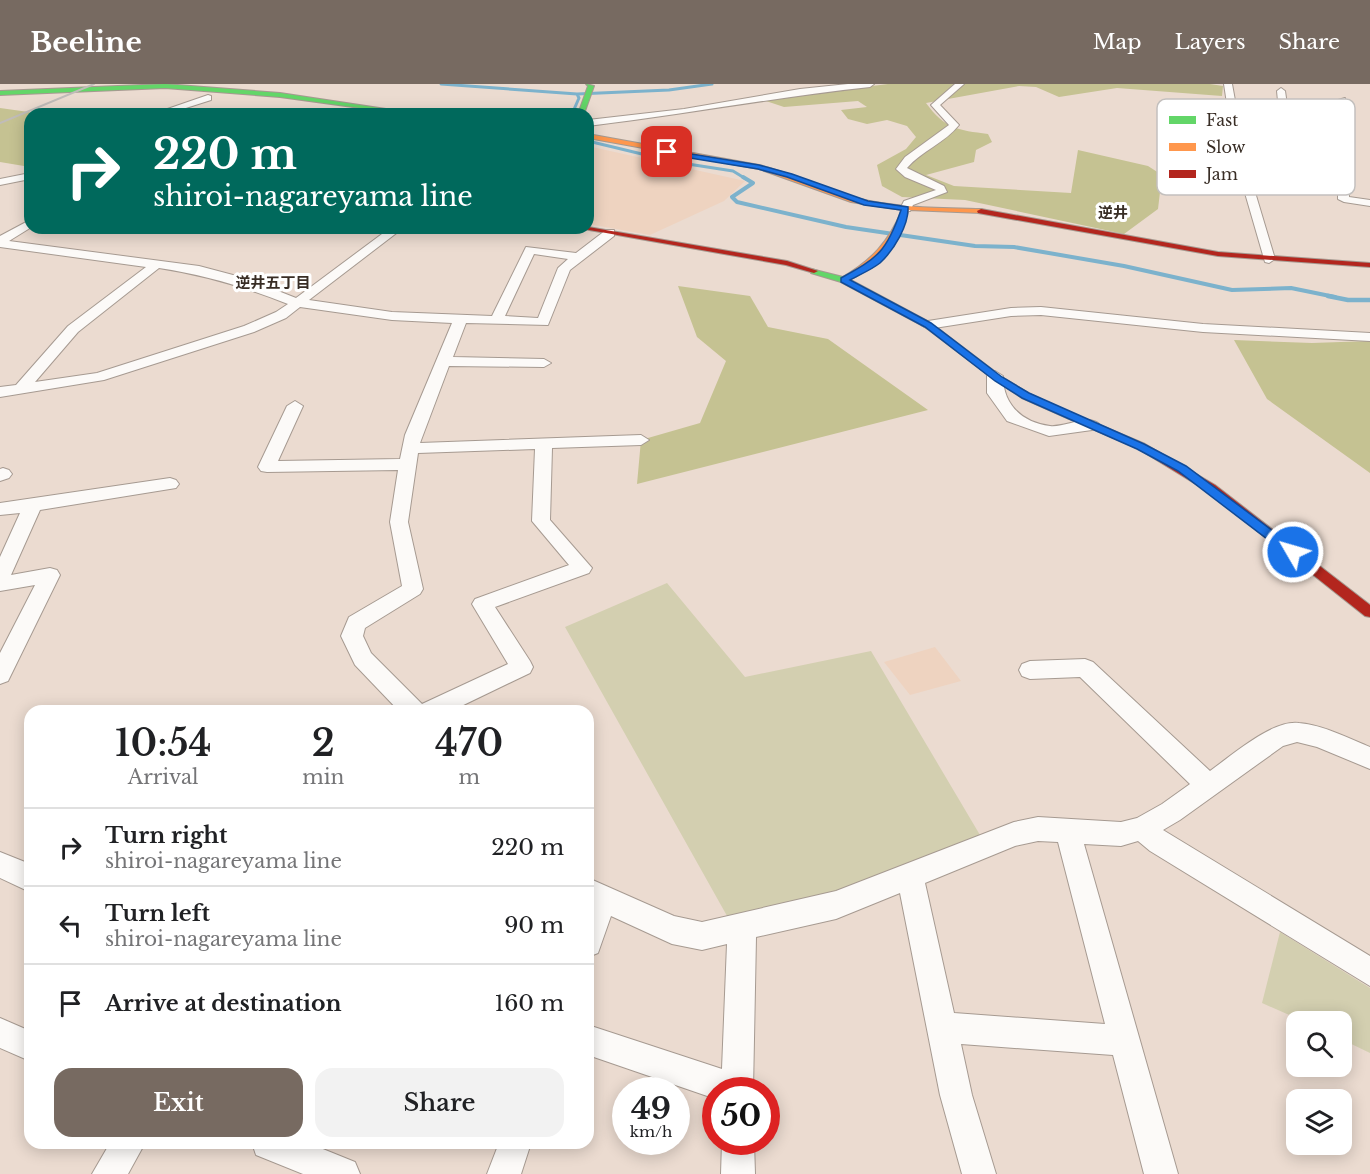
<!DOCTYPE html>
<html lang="en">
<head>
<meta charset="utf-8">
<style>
	body { margin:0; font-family:"Libre Baskerville","Noto Sans JP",serif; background:#f2f2f2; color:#202124; height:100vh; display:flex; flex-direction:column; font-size:22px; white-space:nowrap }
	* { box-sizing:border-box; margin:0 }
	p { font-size:20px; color:#757577 }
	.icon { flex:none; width:33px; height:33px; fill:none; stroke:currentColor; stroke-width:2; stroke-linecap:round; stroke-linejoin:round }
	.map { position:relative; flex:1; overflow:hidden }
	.details { position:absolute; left:24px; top:621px; width:570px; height:444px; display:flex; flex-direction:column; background:#fff; border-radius:18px; box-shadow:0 3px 15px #0003 }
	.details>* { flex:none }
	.guide { position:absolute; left:24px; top:24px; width:570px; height:126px; border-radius:18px; box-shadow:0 3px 15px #0003; background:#00695c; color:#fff; overflow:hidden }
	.fabs { position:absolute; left:1286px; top:927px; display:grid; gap:12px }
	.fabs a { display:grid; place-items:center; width:66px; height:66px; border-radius:12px; background:#fff; box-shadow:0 3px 15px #0003; font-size:30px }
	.speed { position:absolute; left:612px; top:993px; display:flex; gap:12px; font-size:30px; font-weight:700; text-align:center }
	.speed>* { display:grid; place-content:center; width:78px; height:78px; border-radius:50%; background:#fff; box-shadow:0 3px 15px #0003; line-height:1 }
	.speed small { font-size:15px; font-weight:400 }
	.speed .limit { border:9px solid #d22; background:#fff; color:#111 }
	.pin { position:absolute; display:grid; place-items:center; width:51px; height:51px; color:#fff; margin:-26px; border-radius:12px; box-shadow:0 3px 9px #0006 }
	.me { position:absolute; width:66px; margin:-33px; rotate:308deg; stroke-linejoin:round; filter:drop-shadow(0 0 4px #0008) }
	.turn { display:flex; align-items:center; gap:21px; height:126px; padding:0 30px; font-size:27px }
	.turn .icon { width:78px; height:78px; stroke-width:2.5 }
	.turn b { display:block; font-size:42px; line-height:51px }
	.eta { display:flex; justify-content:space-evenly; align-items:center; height:102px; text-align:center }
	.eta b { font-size:36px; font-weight:600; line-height:42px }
	.primary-button { display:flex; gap:12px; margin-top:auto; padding:12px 30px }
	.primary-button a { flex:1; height:69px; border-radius:18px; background:#776a61; color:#fff; font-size:24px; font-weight:600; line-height:69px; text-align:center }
	.primary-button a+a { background:#f2f2f2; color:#202124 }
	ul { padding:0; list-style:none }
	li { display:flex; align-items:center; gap:18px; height:78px; padding:0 30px; border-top:2px solid #e0e0e0 }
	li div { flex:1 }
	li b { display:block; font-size:22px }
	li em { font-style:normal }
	header { display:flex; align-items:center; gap:36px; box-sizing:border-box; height:84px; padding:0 30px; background:#776a61; color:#fff }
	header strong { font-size:28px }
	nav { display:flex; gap:33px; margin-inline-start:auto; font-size:21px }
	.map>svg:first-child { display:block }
</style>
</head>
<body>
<header>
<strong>Beeline</strong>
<nav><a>Map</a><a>Layers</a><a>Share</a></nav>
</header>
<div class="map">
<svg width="1370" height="1090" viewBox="0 0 1370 1090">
	<rect width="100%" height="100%" fill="#ebdbd0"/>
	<!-- built -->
	<path fill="#eed3c0" d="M588 62 592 63 745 97 724 117 650 151 588 140Z
		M935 563 961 597 910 611 884 578Z"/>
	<!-- green -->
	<path fill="#d3cfb0" d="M667 499 745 593 871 567 980 751 828 815 731 839 565 543Z
		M1280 848 1370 904V969L1341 955V938L1303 937 1262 919Z"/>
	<!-- forest -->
	<path fill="#c5c292" d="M888 0H1210L1223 2 1222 12 1117 4 1059 13 1036 3 1019 2 926 19C945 45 958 46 988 50L992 58 976 66 974 78 926 91 954 102 1071 109 1078 66 1148 82 1162 91 1158 125 1124 150 965 116 902 113 882 102 877 81 906 65 916 53 907 42 887 36 867 40 848 35 841 26 867 23 858 17 784 23 763 16Z
		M0 24 43 30H30V83L0 78Z
		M678 202 750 212 768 243 828 255 928 326 637 400 641 356 700 339 726 277 697 253Z
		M1234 256 1312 259 1370 257V389L1267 315Z"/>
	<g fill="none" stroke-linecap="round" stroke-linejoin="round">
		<!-- stream-far2 -->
		<path stroke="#7cb2cc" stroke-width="3" d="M441 0 577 10 669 6 712 0
			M572 30 579 14 577 10
			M588 57 675 78 733 87 746 95"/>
		<!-- stream-far1 -->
		<path stroke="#7cb2cc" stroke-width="4" d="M743 93 753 99 732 113 737 118 846 143 975 162 1014 163 1124 182 1232 206 1291 204 1335 213"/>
		<!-- stream -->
		<path stroke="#7cb2cc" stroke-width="4.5" d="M1328 212 1348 216H1370"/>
		<!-- street casing -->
		<g stroke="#a69a91" stroke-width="2">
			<path id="street" d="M848 0H874L870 3C776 13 682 31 588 42V36L684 25 800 5Z
				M955 0H964L940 21 959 41C945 59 921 67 907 84L944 102 947 108 913 121 910 127H902L900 125 904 117 936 106 905 93 896 85 905 73 949 41 931 21Z
				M1224 0H1232L1236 22 1279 27 1277 7 1281 4 1285 7 1288 28 1338 35V16L1345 14 1349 113 1370 116V122L1344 118 1338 115V40L1237 27 1246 78 1275 175 1269 179 1265 178 1236 78Z
				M208 11 211 12V16L167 30H153Z
				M30 89V95L0 101V95Z
				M30 136V144L9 157 199 182 248 195 296 214 390 144H403L309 216 392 228 492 232 526 163 576 169 606 146H614V152L570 186 548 241 466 239 453 273 544 275 551 279 544 283 449 282 420 359 641 351 649 356 641 361 552 364 550 436 592 484 589 489 495 523 530 577 533 583 530 589 451 627H399L355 581 341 552 349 533 402 502 390 438 398 386 267 388 261 387 258 383 287 322 295 317 303 322 278 377 400 375 405 351 452 239 392 236 300 223 286 234 254 248 104 296 0 313V303L16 301 68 242 146 183 0 163V152ZM534 170 568 175 558 184 538 234 505 232ZM159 184C205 191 245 203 288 220L276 228 244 242 97 289 35 298 78 248ZM535 365 532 437 569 481 475 515 472 520 508 580 422 620 371 569 363 552 365 544 420 510 423 505 408 438 418 369Z
				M1041 223 1203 240 1370 249V257L1203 248 1041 231 1011 232 928 245 921 241 928 237 1011 224Z
				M995 287 1003 292C1003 320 1021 338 1050 342 1064 344 1090 329 1100 341L1092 346 1049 352 1007 337 987 309V292Z
				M3 384 9 386 12 390 9 394 0 397V385Z
				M170 394 176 396 179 400 176 404 40 426 11 491 50 484 57 486 60 491 8 597 0 600V569L35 501 0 507V473L20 429 0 431V419Z
				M1085 575 1093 578 1210 687C1231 672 1273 635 1299 639 1323 641 1348 654 1370 663V685L1317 663 1297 658 1283 662 1180 736 1163 746 1370 872V902L1150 767 1138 757 1121 762 1084 760 1178 1090H1144L1113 971 961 960 972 1011 996 1090H962L940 1011 900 809 836 835 756 853 753 1006H716V1015L588 971V941L722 985 727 860 702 866 672 860 611 832 598 869 588 873V794L674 832 702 838 836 807 1014 738 1038 733 1121 738 1137 734 1162 720 1190 700 1080 593 1030 595 1022 592 1019 586 1022 580 1030 577ZM1038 757 1058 758 1105 940 954 929 925 799 1015 762Z
				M0 768 30 780V808L0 794Z
				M0 934 30 947V977L0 964Z
				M722 1058H754L755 1090H721Z
				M110 1059H145L128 1090H92Z
				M252 1059H308L355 1078 360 1090H303L256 1071Z
				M499 1059H531L521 1090H487Z"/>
		</g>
		<!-- fast casing -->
		<g stroke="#a69a91" stroke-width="2">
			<path id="fast" d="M165 0 280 9 419 30H404L280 13 165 4 0 11V7Z
				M586 0 594 2 584 30H578L588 2Z
				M811 185 847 194 931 239 1002 293 1030 310 1076 332 1071 335 1067 334 1022 314 996 297 925 243 841 198 811 189Z"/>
		</g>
		<!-- slow casing -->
		<g stroke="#a69a91" stroke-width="2">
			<path id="slow" d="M588 50 759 81C792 89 823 106 856 114 896 124 939 124 981 125L985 127 981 129 909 126C897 157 877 186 844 198H841V194C871 177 889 158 902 126L851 118 759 85 588 54Z"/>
		</g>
		<!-- jam casing -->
		<g stroke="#a69a91" stroke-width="2">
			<path id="jam" d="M981 125 1218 168 1370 179V183L1218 172 978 129 977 127Z
				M588 143 787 177 818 187 814 189 786 181 578 144Z
				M1071 329 1145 360 1215 401 1370 521V533L1365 532 1207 407 1137 364 1067 334 1066 332Z"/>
		</g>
		<!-- street -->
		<use href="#street" fill="#fcfaf8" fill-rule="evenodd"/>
		<!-- fast -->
		<use href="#fast" fill="#63d668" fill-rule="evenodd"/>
		<!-- slow -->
		<use href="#slow" fill="#ff974d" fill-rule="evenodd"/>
		<!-- jam -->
		<use href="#jam" fill="#b3261e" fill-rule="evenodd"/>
		<!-- rail -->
		<path stroke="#c0bcb9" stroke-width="2" d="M0 39 94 0"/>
	</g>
	<!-- route -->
	<path fill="#1a73e8" stroke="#114b97" stroke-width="1.5" d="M667 66 759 81 792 90 868 117 908 123C909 141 894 166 880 179 871 186 859 191 850 196L931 239 1002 293 1029 309 1144 360 1186 382 1297 465 1299 468 1297 471H1288L1178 387 1137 365 1022 314 995 297 925 243 841 198V194C878 174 887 167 901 126L864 121 787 93 758 85 665 70Z"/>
	<g text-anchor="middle" stroke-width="6" stroke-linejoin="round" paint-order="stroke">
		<!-- far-neighbourhood labels -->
		<g font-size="15" font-weight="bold" fill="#382d25" stroke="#fff">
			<text x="1113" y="134">逆井</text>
			<text x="273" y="204">逆井五丁目</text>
		</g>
	</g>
	<!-- legend -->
	<rect x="1157" y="15" width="198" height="96" rx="9" fill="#fff" stroke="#c3c0be" stroke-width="1.5"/>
	<rect x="1169" y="32" width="27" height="8" fill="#63d668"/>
	<rect x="1169" y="59" width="27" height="8" fill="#ff974d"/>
	<rect x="1169" y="86" width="27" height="8" fill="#b3261e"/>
	<g font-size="16" fill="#382d25">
		<text x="1206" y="42">Fast</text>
		<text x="1206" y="69">Slow</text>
		<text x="1206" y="96">Jam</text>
	</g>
</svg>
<div class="fabs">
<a><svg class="icon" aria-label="search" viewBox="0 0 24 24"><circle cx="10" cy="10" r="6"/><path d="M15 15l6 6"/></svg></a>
<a><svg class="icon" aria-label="layers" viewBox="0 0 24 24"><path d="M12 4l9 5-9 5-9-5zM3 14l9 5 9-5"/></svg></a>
</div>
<div class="speed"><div>49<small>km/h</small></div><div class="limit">50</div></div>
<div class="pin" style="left:667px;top:68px;background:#d93025"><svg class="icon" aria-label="arrive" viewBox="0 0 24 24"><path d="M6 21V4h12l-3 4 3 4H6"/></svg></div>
<svg class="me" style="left:1293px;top:468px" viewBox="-20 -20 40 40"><circle r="17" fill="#1a73e8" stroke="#fff" stroke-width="3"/><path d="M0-11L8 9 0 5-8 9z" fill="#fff"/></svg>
<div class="guide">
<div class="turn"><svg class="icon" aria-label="right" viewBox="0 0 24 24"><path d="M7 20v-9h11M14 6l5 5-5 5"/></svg><div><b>220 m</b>shiroi-nagareyama line</div></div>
</div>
<section class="details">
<div class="eta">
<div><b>10:54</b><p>Arrival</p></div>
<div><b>2</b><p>min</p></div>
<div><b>470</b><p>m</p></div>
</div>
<ul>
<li><svg class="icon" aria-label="right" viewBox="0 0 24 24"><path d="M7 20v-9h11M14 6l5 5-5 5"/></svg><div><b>Turn right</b><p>shiroi-nagareyama line</p></div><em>220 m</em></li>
<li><svg class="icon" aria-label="left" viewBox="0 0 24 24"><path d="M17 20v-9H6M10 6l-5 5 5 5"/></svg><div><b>Turn left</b><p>shiroi-nagareyama line</p></div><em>90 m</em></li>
<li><svg class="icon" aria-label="arrive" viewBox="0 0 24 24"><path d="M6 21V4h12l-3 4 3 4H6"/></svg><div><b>Arrive at destination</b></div><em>160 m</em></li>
</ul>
<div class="primary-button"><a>Exit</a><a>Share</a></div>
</section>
</div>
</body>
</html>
